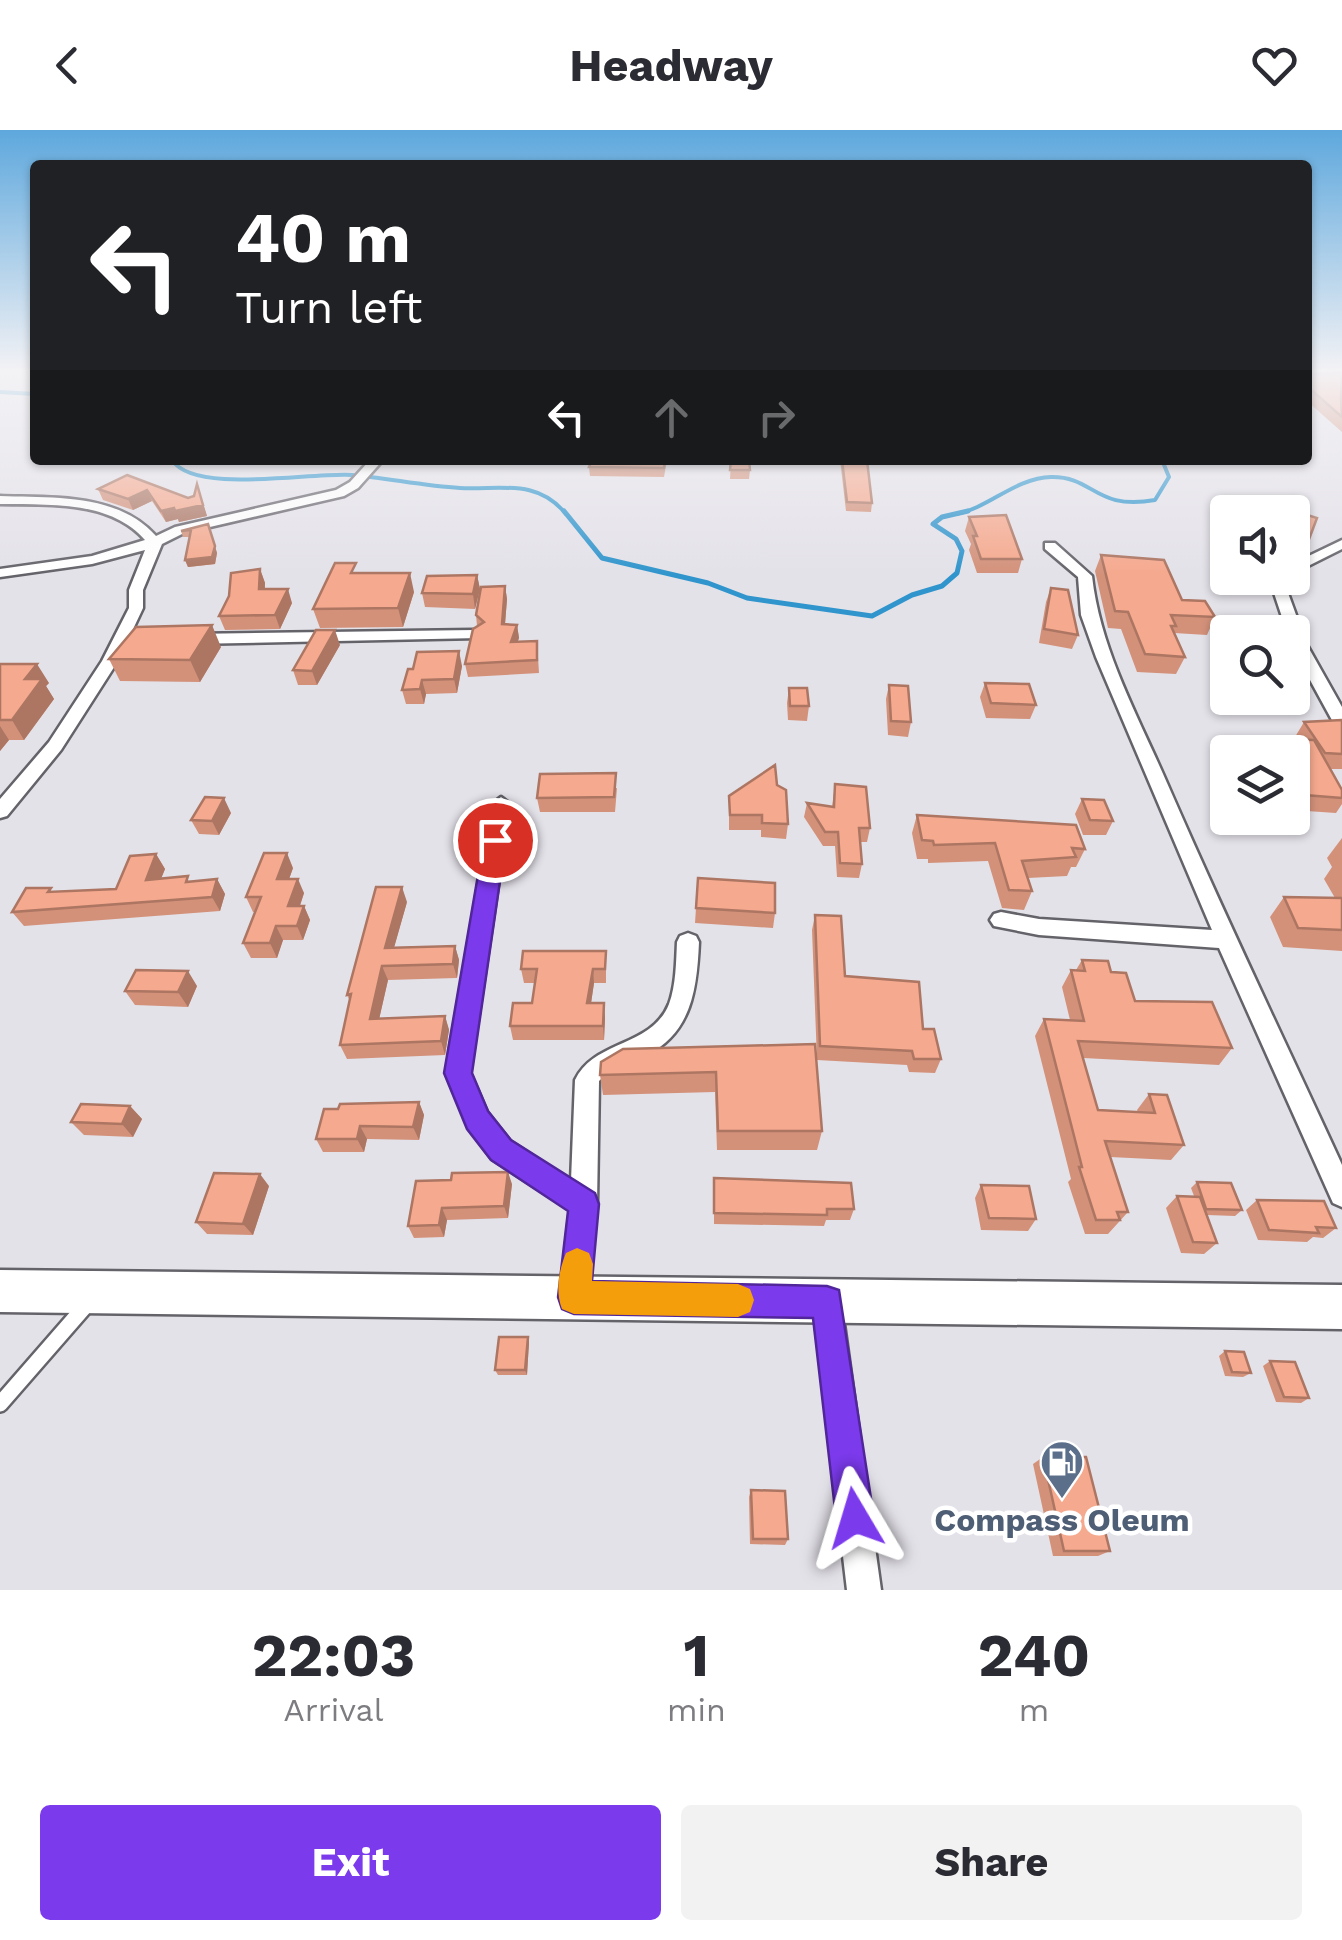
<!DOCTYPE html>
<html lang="en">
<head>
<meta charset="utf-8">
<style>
	body { margin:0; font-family:"Work Sans",sans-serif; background:#f2f2f3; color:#2b2b33; height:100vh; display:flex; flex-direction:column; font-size:38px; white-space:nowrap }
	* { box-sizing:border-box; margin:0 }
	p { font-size:32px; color:#7c7c81 }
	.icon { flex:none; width:55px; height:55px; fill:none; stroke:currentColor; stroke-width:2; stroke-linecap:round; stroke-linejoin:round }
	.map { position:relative; height:1460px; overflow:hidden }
	.details { display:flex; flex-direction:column; background:#fff; flex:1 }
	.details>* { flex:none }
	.guide { position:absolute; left:30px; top:30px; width:1282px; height:305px; border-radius:10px; box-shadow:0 2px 8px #0004; background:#202124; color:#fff; overflow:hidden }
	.buttons { position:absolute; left:1210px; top:365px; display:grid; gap:20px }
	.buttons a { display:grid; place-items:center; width:100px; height:100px; border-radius:10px; background:#fff; box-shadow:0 2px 8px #0004; font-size:50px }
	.pin { position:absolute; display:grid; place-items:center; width:85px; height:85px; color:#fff; margin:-42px; border:5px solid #fff; border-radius:50%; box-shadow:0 2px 10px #0007 }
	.me { position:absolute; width:110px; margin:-55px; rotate:353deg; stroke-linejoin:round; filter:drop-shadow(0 0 8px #0008) }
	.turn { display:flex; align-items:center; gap:35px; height:210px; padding:0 40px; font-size:45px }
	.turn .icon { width:130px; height:130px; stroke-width:2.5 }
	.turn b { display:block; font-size:70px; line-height:85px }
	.lanes { display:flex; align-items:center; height:95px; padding:0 40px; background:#0003; justify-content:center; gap:50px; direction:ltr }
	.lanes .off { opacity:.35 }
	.eta { display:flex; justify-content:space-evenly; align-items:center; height:170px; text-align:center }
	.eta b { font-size:60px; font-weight:700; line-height:70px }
	.cta { display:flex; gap:20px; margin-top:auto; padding:20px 40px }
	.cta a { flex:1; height:115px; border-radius:10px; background:#7c3aed; color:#fff; font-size:40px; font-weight:700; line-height:115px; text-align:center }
	.cta a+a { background:#f2f2f3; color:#2b2b33 }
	header { display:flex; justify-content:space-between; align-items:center; height:130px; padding:0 40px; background:#fff; font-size:45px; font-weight:700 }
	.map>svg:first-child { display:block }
</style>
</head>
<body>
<header><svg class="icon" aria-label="back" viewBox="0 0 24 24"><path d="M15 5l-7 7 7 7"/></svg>Headway<svg class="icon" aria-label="heart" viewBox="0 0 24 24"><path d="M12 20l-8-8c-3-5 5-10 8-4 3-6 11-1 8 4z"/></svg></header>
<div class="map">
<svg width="1342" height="1460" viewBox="0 0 1342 1460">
	<rect width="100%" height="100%" fill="#e4e2e9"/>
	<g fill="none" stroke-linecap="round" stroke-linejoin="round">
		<!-- stream-far1 -->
		<path stroke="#3095cc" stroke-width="4" d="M0 262 35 264
			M172 330C195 365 310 342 352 345 388 348 423 356 460 358 501 360 537 348 566 384
			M956 384C989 378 1015 348 1051 347 1094 346 1095 381 1155 370L1169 347 1162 330"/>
		<!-- stream -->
		<path stroke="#3095cc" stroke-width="5" d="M564 381 602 428 708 453 747 468 872 486 912 465 942 456 957 443 962 421 956 409 933 394 942 387 968 381"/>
		<!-- lane casing -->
		<g stroke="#65636a" stroke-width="20">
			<path id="lane" d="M0 1274 88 1173"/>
		</g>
		<!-- street casing -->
		<g stroke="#65636a" stroke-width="5">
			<path id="street" d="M370 330H383L358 358 344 366 184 403 162 414 143 460V478L118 531 61 620 7 686 0 688V669L49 612 102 531 129 478V460L145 420 92 434 0 447V439L92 426 145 410C110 370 49 375 0 374V366C53 368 118 363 156 406L175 397 336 360 350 352Z
				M1342 410V419L1292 444V434Z
				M1045 413H1055L1092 446C1100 519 1138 586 1167 653 1223 782 1283 907 1342 1035V1077L1333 1073 1219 818 1039 805 994 796 990 790 994 784 1001 782 1039 789 1212 800 1096 527 1081 485 1078 447 1045 419Z
				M1292 446 1294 448 1288 463 1307 515 1342 577V597L1333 592 1292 517V502H1287L1274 463 1280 448Z
				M474 500 482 505 479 508 191 514 183 509 191 504Z
				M501 667 510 674 470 943 487 982 510 1011 571 1051 575 950C594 910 652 917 669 874 676 855 676 832 677 812L680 806 688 803 696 806 699 812C697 858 692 902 647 925 630 934 612 937 599 951L597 1074 588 1167 584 1177 574 1181 564 1177 560 1167 570 1080 492 1029 469 998 446 943 492 674Z
				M827 1158 837 1162 841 1172 881 1460H847L813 1172 817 1162Z"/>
		</g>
		<!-- secondary casing -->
		<g stroke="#65636a" stroke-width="5">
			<path id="secondary" d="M0 1140 1342 1155V1199L0 1182Z"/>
		</g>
		<!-- lane -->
		<use href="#lane" stroke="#fff" stroke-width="15"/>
		<!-- street -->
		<use href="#street" fill="#fff" fill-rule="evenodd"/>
		<!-- secondary -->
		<use href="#secondary" fill="#fff" fill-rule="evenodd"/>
	</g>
	<!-- wall -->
	<path fill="#d3917a" d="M1342 242V302L1308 272V244Z
		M667 330 664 347 590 346 589 337Z
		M731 330 750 340 749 349H730Z
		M840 330H867L872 373 871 382 846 381Z
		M127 345 188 368 194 366 197 354 207 386 179 392 178 389 166 392 152 371 133 380 103 370 98 359Z
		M1279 376 1317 388 1301 426 1296 422 1292 430V382H1276Z
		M969 387 1022 429 1018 443H977L969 420 971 414 965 401Z
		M208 394 217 423 215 434 188 437 185 430 189 407H183L181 401Z
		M1101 425 1215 487 1207 505 1174 503 1185 527 1176 544 1137 542 1121 499 1108 498 1095 441Z
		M260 439 265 453V459L292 473 280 499 225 500 219 486Z
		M358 443 414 462 403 497 320 498 313 479Z
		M477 445 480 459 475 479 425 477 422 463Z
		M505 456 507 469 505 494 517 495 519 508 517 512 537 511 539 543 468 547 465 534 477 496 476 485Z
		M1051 458 1078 505 1072 519 1039 513 1046 472Z
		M340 515 317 555H298L293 540Z
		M221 517 200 552 120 551 109 529Z
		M0 534 49 553 46 556 54 569 24 610H9L0 621Z
		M462 536 457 563 426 564 424 574H406L402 560 408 539Z
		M985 553 1036 575 1030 589 986 588 980 567Z
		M889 555 911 592 908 607 888 605 886 569Z
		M789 558 809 576 807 591 788 590 787 573Z
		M1342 590V639H1330L1342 660V674L1336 683 1292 680V622H1267L1275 609 1296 610 1295 607 1304 592Z
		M835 654 870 698 867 712H860L862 734 859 748 837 747 835 716H823L804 687 807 673 832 677Z
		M777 655 788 694 786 709 761 707V700H729V666Z
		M617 658 615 682H540L537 668Z
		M1082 669 1113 691 1106 705H1083L1075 684Z
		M231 683 219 705 199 704 191 690Z
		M917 685 1085 719 1076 737H1071L1067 746 1028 748 1032 761 1024 780 1002 778 988 731 928 733V729H917L912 703Z
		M1342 708V821L1283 817 1270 787 1284 767 1335 768 1324 749 1332 737 1327 728Z
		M156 724 165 739 161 748 191 751 217 749 225 764 220 781 24 796 12 782 116 759Z
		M293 738 289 749 304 763 300 776H304L310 790 303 810H283L277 828H251L243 813 255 782H253L246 767Z
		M407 772 394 817 455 816 459 830 457 848 388 850 379 889 445 886 449 900 445 925 347 929 340 915 350 871 347 865Z
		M696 778 775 783 773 798 695 793Z
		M815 785 845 846 923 899 941 929 935 943 909 942 907 935 817 930 812 800Z
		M606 821V853H594L591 873 605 887 604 910H513L510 896 532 873 535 853H524L521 839Z
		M1082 830 1111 842 1135 871 1232 918 1219 935 1083 928 1098 980 1138 982 1137 980 1149 964 1184 1015 1171 1030 1110 1027 1128 1082 1108 1104H1085L1068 1052 1071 1049 1035 906 1044 889 1070 890 1062 857 1071 840H1076Z
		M197 856 188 877 135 875 125 861Z
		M815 914 822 1001 817 1020H717L715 962 603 965 600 945Z
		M419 972 424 985 419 1010 367 1009 364 1022H323L316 1009Z
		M130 976 142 989 133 1007 84 1005 71 992Z
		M714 1048 854 1079 850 1090H826L824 1096 714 1094Z
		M416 1051 512 1054 508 1088 447 1090 444 1107 414 1108 408 1096Z
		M1197 1052 1242 1080 1235 1086 1207 1085 1217 1113 1204 1124 1181 1123 1166 1078 1177 1066H1194L1191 1058Z
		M981 1055 1036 1089 1028 1101 981 1100 975 1068Z
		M269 1056 253 1105 207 1104 196 1092Z
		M1257 1070 1336 1098 1323 1108 1313 1107 1307 1112 1258 1110 1246 1080Z
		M529 1212 527 1245H498L495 1240Z
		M1225 1221 1251 1243 1243 1247 1225 1246 1219 1226Z
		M1270 1231 1309 1268 1301 1273 1276 1272 1263 1236Z
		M1043 1327 1110 1421 1098 1426H1053L1033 1334Z
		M751 1360 788 1409 785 1415 750 1414 749 1367Z"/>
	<!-- shaded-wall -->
	<path fill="#ac7663" d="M197 354 207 386 179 392 178 389 166 392 161 381 174 378 203 375Z
		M147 360 152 371 133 380 128 369Z
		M208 394 217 423 215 434 188 437 185 430Z
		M260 439 265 453 264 473 259 459Z
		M410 443 414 462 403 497 398 478Z
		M477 445 480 459 475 479 473 464Z
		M505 456 507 469 504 507 502 494Z
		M288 459 292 473 280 499 275 485Z
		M212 495 221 517 200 552 190 530Z
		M517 495 519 508 513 525 511 512Z
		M335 500 340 515 317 555 312 541Z
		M459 521 462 536 457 563 454 549Z
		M37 534 49 553 46 556 54 569 24 610 12 590 25 549Z
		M422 550 426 564 424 574 420 559Z
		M0 596 9 610 0 621Z
		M224 668 231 683 219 705 212 691Z
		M287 723 293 738 284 763 277 749Z
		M156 724 165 739 155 764 146 750Z
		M217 749 225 764 220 781 212 767Z
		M298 749 304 763 295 790 288 776Z
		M402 757 407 772 390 832 385 818Z
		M304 776 310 790 303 810 297 796Z
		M276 796 283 810 277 828 270 813Z
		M455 816 459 830 457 848 453 834Z
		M382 836 388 850 376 903 370 889Z
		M593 839 594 853 589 887 587 873Z
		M188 841 197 856 188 877 178 862Z
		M604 873 605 887 604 910 603 896Z
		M445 886 449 900 445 925 441 911Z
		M419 972 424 985 419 1010 413 997Z
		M130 976 142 989 133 1007 122 994Z
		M360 996 367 1009 364 1022 357 1009Z
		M508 1042 512 1054 508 1088 504 1076Z
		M260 1044 269 1056 253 1105 243 1094Z
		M442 1078 447 1090 444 1107 439 1095Z
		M528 1207 529 1212 527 1245 525 1240Z"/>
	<!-- building -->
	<path fill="#f5a98e" stroke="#ac7663" stroke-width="2.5" d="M1342 242 1341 267 1342 287 1308 257V244Z
		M592 330H665L664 338 589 337Z
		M731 330H749L750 340H730Z
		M842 330H867L872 373 847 372Z
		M127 345 188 368 194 366 197 354 203 375 175 381 174 378 161 381 147 360 128 369 98 359Z
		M1279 376 1317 388 1308 412 1301 406 1295 426H1292V382H1278L1282 379Z
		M1006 385 1022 429H981L973 406H977L969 387Z
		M208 394 215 416 212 427 185 430 191 400 181 401Z
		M1101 425 1164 430 1182 470 1205 471 1215 487 1171 485 1176 496H1171L1185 527 1145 524 1128 482 1115 481Z
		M335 433H356L351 443H410L398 478 313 479Z
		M260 439 259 459H288L275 485 219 486 229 466 231 443Z
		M477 445 473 464 422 463 427 446Z
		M505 456 502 494 517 495 511 512 537 511V530L465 534 473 499 484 492 476 485 481 457Z
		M1051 458 1068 460 1078 505 1044 499Z
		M212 495 190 530 109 529 136 497Z
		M316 500H335L312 541 293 540Z
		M459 521 454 549 422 550 420 559 402 560 408 539H413L417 522Z
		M0 534H37L25 549H42L12 590H0Z
		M985 553 1029 554 1036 575 991 573Z
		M889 555 908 556 911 592 891 591Z
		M789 558H807L809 576H790Z
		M1342 590V624L1325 623 1304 592Z
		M1275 609 1314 610 1342 660V668L1292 664V622H1283Z
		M775 635 777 655 786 660 788 694 762 693V685H730L729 666Z
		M616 643 614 667 537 668 540 644Z
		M835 654 866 657 870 698H859L862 734 840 733 838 702H825L807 673 834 677Z
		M205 667 224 668 212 691 191 690Z
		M1082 669 1104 670 1113 691 1090 690Z
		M917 685 1076 695 1085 719 1072 718 1076 727 1022 731 1032 761 1009 760 995 713 934 715 933 711 922 710Z
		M264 723H287L277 749H298L288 776H304L297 796H276L270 813H243L261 767H246Z
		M156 724 146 750 188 746 186 752 217 749 212 767 12 782 26 758H51L48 762 116 759 130 726Z
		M698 748 775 753V783L696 778Z
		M376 757H402L385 818 455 816 453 834 382 836 370 889 445 886 441 911 340 915 351 864 347 865Z
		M1284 767 1342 768V800L1298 798Z
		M815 785 841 786 845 846 919 852 923 899H934L941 929H914L912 921 820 916Z
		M523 821H606L605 839H593L587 873H604L603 896H510L513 873H532L537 839H521Z
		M1082 830 1108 831 1111 842 1126 843 1135 871 1212 872 1232 918 1078 911 1098 980 1155 983 1149 964 1167 965 1184 1015 1105 1011 1128 1082H1117L1120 1090H1096L1079 1037H1082L1044 889 1084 891 1071 840 1085 841Z
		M136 840 188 841 178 862 125 861Z
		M815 914 822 1001H718L716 942 600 945 601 932 623 919Z
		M419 972 413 997 360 996 357 1009H316L324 979H338L340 974Z
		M81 974 130 976 122 994 71 992Z
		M508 1042 504 1076 442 1078 439 1095 408 1096 416 1051 451 1050 452 1043Z
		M214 1043 260 1044 243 1094 196 1092Z
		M714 1048 851 1053 854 1079H827V1085L714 1083Z
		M1197 1052 1231 1053 1242 1080 1206 1079Z
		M981 1055 1029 1056 1036 1089 989 1088Z
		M1177 1066 1200 1067 1217 1113 1193 1112Z
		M1257 1070 1324 1071 1336 1098 1316 1097 1319 1103 1269 1100Z
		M499 1207H528L525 1240H495Z
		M1225 1221 1244 1222 1251 1243 1232 1242Z
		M1270 1231 1295 1232 1309 1268 1284 1267Z
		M1043 1327H1086L1110 1421H1064Z
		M751 1360 785 1361 788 1409H753Z"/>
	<!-- sky -->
	<linearGradient id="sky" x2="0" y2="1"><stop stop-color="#5ea8dd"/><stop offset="0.54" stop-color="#f3f2f5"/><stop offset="1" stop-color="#f3f2f5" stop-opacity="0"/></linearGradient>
	<rect width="1342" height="445" fill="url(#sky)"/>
	<!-- route -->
	<path fill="#7c3aed" stroke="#51269a" stroke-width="2.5" d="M495 702 506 710 472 943 488 981 511 1010 595 1063 599 1074 592 1151 827 1156 839 1160 874 1388 868 1401 855 1407 842 1401 836 1388 813 1188 574 1184 562 1179 558 1167 568 1081 491 1030 467 999 444 943 484 710Z"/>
	<!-- slow -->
	<path fill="#f59e0b" d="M577 1118 589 1123 593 1134 592 1151 738 1154 750 1159 754 1170 750 1182 738 1187 574 1184 562 1179C555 1161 559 1140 566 1123Z"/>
	<!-- icons -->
	<defs>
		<g id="fuel-pin" transform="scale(2.25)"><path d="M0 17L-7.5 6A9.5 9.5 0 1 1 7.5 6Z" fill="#5c6f8a" stroke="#fff"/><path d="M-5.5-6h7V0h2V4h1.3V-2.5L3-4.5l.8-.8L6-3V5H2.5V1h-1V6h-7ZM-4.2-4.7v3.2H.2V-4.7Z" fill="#fff"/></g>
	</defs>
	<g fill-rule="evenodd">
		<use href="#fuel-pin" x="1062" y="1332"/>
	</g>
	<g text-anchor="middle" stroke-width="9" stroke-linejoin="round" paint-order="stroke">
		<!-- near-service labels -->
		<g font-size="32" font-weight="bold" fill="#4e5e75" stroke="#fff">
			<text x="1062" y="1401">Compass Oleum</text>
		</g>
	</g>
</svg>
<div class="buttons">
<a><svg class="icon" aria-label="sound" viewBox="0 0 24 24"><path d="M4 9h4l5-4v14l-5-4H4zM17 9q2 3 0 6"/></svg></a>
<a><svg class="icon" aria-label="search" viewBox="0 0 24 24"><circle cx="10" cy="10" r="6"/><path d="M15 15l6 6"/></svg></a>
<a><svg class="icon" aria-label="layers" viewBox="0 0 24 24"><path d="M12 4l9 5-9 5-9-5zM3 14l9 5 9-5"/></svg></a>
</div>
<div class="pin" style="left:495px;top:710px;background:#d93025"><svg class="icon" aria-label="arrive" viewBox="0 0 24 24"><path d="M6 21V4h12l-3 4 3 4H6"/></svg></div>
<svg class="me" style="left:855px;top:1388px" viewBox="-20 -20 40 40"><path d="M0-17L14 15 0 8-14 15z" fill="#7c3aed" stroke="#fff" stroke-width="4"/></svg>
<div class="guide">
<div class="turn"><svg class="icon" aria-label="left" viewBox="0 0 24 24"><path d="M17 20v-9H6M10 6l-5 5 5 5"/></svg><div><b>40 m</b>Turn left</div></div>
<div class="lanes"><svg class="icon" aria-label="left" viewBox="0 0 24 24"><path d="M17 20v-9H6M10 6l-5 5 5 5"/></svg><svg class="icon off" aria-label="ahead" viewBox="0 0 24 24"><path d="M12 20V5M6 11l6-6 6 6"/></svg><svg class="icon off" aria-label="right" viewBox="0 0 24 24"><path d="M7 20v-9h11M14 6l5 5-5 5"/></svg></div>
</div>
</div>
<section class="details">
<div class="eta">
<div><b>22:03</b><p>Arrival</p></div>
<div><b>1</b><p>min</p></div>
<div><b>240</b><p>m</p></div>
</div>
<div class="cta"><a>Exit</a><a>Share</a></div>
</section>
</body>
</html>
